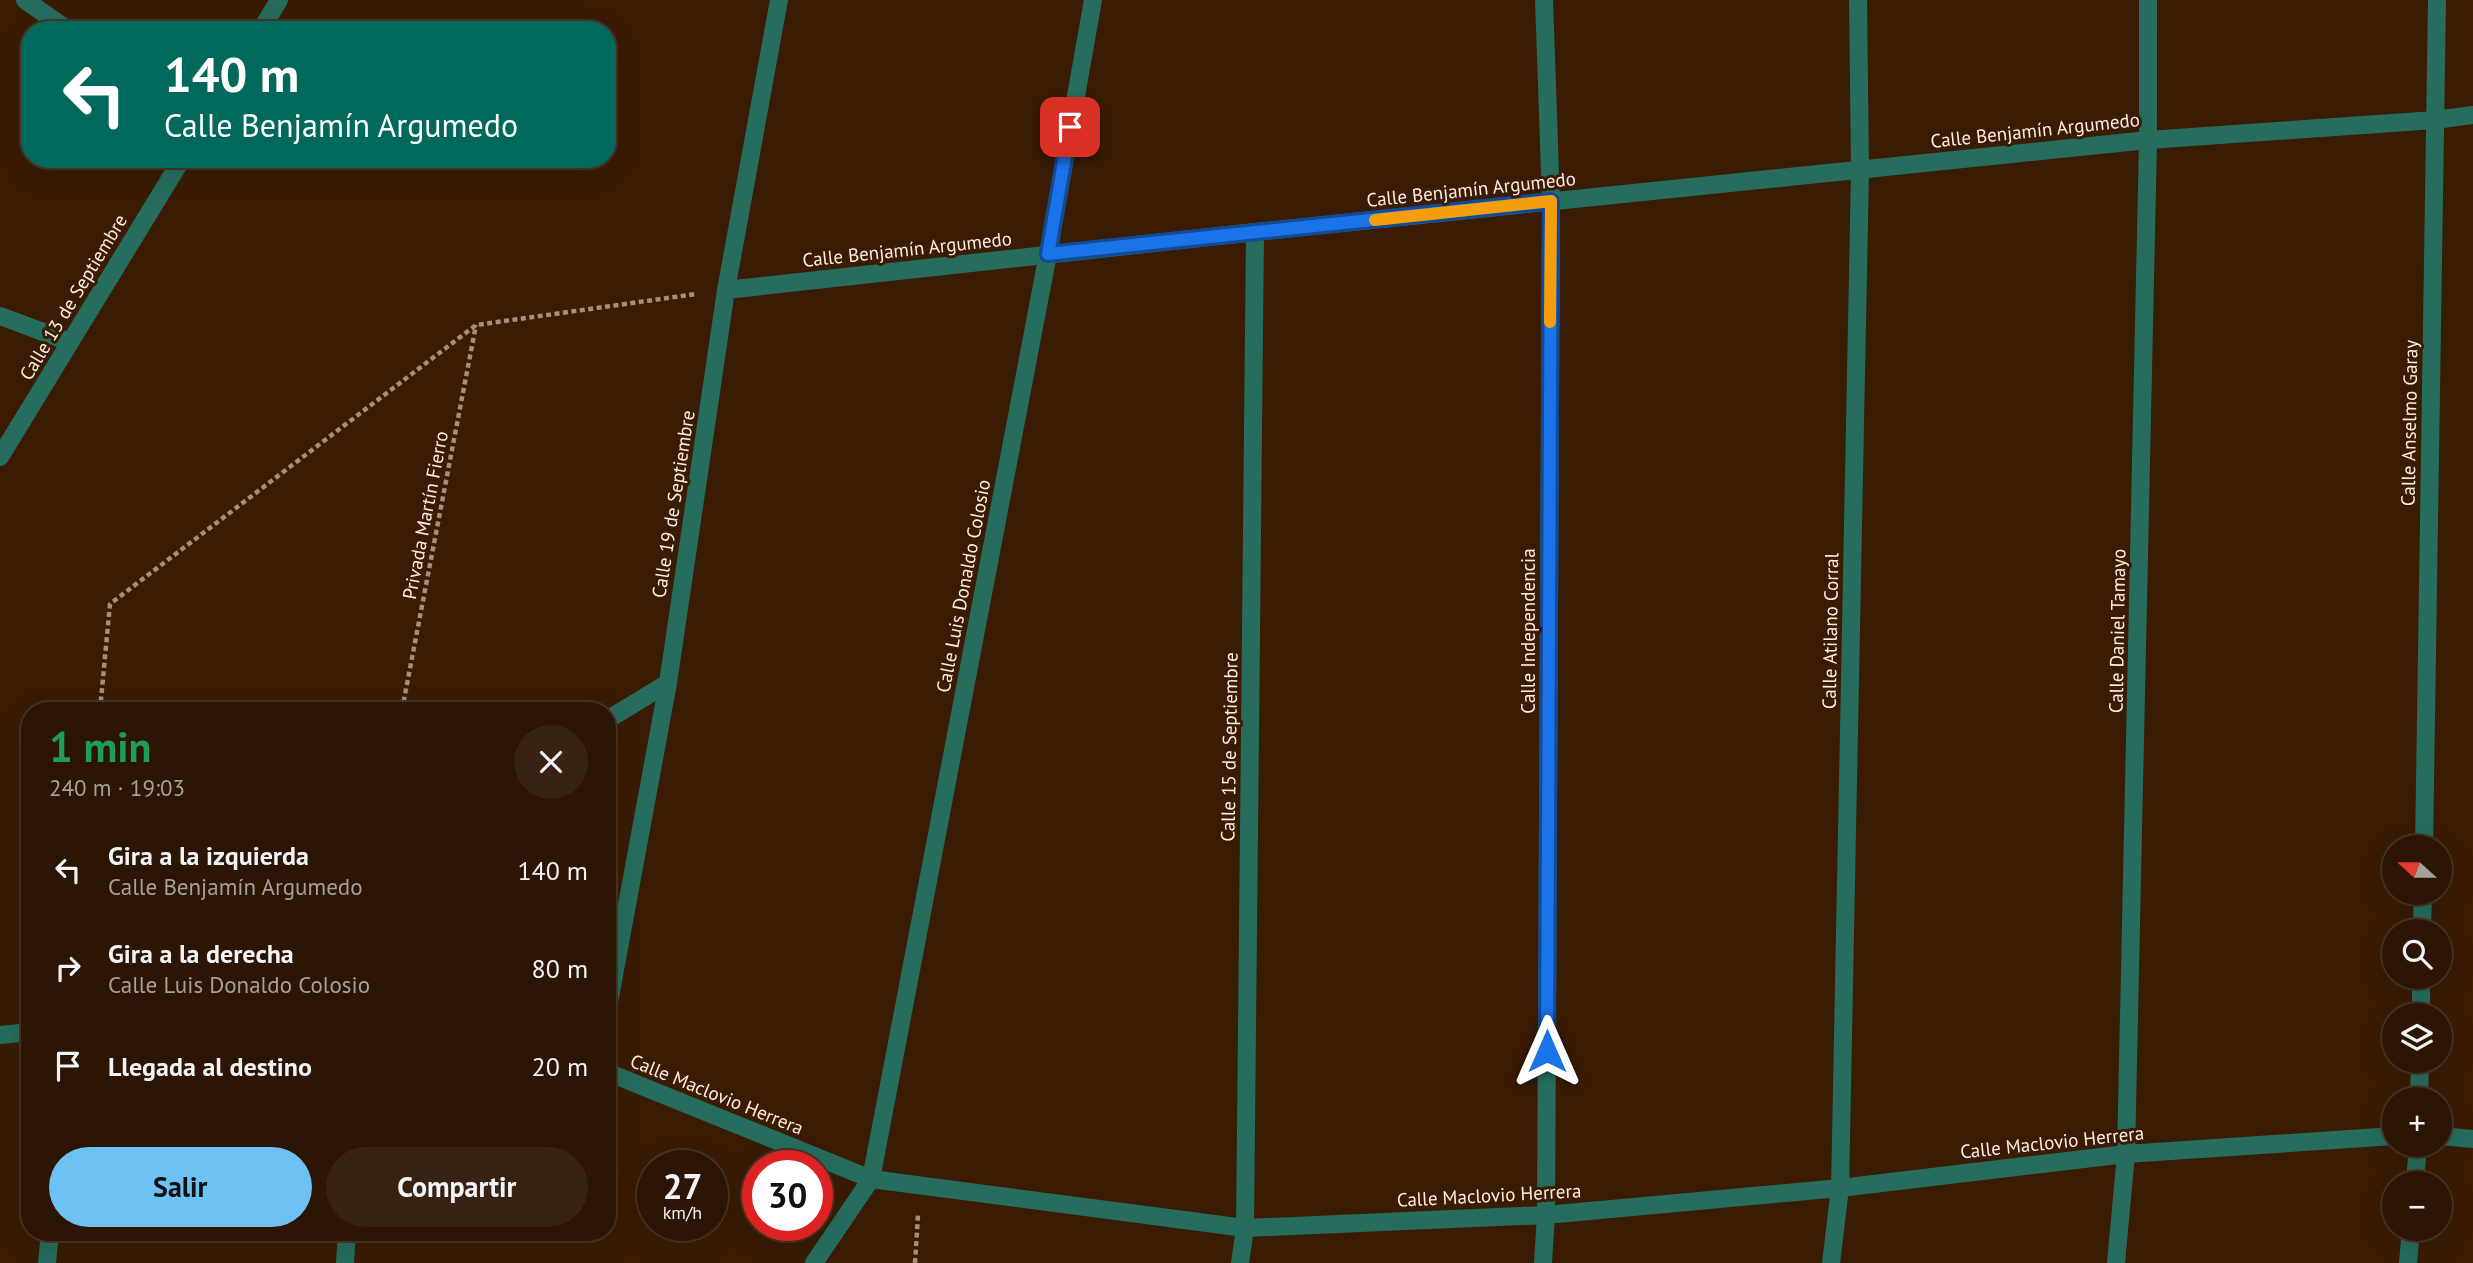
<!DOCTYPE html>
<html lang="es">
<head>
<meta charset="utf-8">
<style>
	body { margin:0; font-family:"PT Sans",sans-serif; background:#382213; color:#f1f3f6; height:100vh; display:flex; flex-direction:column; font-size:26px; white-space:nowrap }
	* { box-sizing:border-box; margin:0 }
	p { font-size:23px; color:#a69f9a }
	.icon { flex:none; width:38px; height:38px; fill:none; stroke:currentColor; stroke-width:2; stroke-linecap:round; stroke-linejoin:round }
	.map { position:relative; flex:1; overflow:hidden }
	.panel { position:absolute; left:21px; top:702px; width:595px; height:539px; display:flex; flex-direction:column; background:#2c1504; border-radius:28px; box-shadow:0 7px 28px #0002,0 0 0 2px #483426 }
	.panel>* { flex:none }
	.top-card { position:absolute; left:21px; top:21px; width:595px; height:147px; border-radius:28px; box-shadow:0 7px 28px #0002,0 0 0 2px #483426; background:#00695c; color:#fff; overflow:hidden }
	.needle { width:46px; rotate:291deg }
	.controls { position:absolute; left:2382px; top:835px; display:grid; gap:14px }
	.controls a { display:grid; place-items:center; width:70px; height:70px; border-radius:50%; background:#2c1504; box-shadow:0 7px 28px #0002,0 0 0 2px #483426; font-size:35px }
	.speed { position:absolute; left:637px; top:1150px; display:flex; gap:14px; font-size:35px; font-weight:700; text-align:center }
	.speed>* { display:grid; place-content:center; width:91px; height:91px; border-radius:50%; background:#2c1504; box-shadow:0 7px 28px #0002,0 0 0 2px #483426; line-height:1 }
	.speed small { font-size:18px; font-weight:400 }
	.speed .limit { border:10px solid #d22; background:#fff; color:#111 }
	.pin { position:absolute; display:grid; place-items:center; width:60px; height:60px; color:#fff; margin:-30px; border-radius:14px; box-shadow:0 4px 10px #0006 }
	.me { position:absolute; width:77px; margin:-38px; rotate:0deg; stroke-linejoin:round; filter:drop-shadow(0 0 5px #0008) }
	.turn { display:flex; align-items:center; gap:24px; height:147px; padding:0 28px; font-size:32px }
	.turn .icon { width:91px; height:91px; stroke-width:2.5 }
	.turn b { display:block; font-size:49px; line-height:60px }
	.round { display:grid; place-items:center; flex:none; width:74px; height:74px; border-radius:37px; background:#382213 }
	.summary { display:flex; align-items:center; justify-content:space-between; height:119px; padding:0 28px }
	h1 { font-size:42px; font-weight:600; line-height:52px; color:#1e9e55 }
	.button { display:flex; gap:14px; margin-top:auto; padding:14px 28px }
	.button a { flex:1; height:80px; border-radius:42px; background:#6dc2f3; color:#111; font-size:28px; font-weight:600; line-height:80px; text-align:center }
	.button a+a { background:#382213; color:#f1f3f6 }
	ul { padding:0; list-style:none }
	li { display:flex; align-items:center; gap:21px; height:98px; padding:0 28px }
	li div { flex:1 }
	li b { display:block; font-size:26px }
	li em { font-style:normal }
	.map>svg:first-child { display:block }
</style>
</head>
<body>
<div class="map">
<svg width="2473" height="1263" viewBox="0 0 2473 1263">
	<rect width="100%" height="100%" fill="#3a1c05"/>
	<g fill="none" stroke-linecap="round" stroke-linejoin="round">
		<!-- path -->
		<path stroke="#a58e7d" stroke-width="4.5" stroke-dasharray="5 3.5" stroke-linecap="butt" d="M100 710 110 604 476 325 696 294
			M402 710 476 325
			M915 1263 918 1215"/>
		<!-- street -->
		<path stroke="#266d5d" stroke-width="18" d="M25 0 68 30
			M261 30 279 0
			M726 290 1255 232 2148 140 2435 120 2473 115
			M0 316 70 342
			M0 457 182 159
			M607 720 668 683
			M2424 847 2437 0
			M2422 931 2423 892
			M607 1013 668 683 726 290 779 0
			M2421 1015V976
			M0 1035 30 1032
			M607 1072 871 1179 1245 1228 1546 1215 1840 1188 2126 1154 2394 1136
			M2419 1099 2420 1060
			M2440 1136 2473 1139
			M2415 1183 2418 1144
			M47 1263 50 1232
			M345 1263 347 1232
			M814 1263 871 1179 1048 254 1093 0
			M1240 1263 1245 1228 1255 232
			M1543 1263 1546 1215 1551 201 1544 0
			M1831 1263 1840 1188 1860 170 1858 0
			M2116 1263 2126 1154 2148 140V0
			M2408 1263 2411 1228"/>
	</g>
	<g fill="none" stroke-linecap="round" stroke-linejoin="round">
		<!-- route casing -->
		<g stroke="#114b97" stroke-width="18">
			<path id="route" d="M1070 127 1048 254 1551 201 1547 1051"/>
		</g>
		<!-- route -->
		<use href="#route" stroke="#1a73e8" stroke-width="12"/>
		<!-- slow -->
		<path stroke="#f59e0b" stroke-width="12" d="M1375 220 1551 201 1550 322"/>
	</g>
	<g text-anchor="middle" stroke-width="6" stroke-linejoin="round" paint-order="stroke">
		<!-- street labels -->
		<g font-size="19" fill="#feede2" stroke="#3a1c05">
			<text transform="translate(2035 130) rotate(-6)" y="7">Calle Benjamín Argumedo</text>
			<text transform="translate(1471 189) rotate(-6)" y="7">Calle Benjamín Argumedo</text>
			<text transform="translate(907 249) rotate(-6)" y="7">Calle Benjamín Argumedo</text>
			<text transform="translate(73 297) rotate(-59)" y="7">Calle 13 de Septiembre</text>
			<text transform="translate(2409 423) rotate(-89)" y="7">Calle Anselmo Garay</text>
			<text transform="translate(673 504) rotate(-81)" y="7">Calle 19 de Septiembre</text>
			<text transform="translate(425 515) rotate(-79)" y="7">Privada Martín Fierro</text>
			<text transform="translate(963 586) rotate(-79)" y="7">Calle Luis Donaldo Colosio</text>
			<text transform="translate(1528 631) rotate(-90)" y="7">Calle Independencia</text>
			<text transform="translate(1830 631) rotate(-89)" y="7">Calle Atilano Corral</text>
			<text transform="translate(2117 631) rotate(-89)" y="7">Calle Daniel Tamayo</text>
			<text transform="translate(1229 747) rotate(-89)" y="7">Calle 15 de Septiembre</text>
			<text transform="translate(717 1094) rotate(22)" y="7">Calle Maclovio Herrera</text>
			<text transform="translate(2052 1142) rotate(-6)" y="7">Calle Maclovio Herrera</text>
			<text transform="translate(1489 1195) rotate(-3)" y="7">Calle Maclovio Herrera</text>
		</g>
	</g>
</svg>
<div class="controls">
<a><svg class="needle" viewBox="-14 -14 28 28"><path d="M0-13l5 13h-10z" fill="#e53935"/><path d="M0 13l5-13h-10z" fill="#a69f9a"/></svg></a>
<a><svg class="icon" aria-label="search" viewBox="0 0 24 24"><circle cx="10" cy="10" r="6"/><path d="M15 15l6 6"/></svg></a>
<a><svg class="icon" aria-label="layers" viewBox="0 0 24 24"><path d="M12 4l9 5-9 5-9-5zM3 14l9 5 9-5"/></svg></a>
<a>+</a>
<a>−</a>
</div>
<div class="speed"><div>27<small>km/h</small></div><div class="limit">30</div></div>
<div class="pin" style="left:1070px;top:127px;background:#d93025"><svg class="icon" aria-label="arrive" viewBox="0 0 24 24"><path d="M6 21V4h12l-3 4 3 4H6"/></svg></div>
<svg class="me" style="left:1547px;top:1051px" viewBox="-20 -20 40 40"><path d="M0-17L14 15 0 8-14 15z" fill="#1a73e8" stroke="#fff" stroke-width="4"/></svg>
<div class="top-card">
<div class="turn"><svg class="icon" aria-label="left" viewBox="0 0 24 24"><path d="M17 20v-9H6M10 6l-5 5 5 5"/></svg><div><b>140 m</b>Calle Benjamín Argumedo</div></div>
</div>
<section class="panel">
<div class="summary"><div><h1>1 min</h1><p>240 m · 19:03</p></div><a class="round"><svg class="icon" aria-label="close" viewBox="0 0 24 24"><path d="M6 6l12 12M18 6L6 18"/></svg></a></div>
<ul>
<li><svg class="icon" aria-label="left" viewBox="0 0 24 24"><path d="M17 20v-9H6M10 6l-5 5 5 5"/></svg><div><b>Gira a la izquierda</b><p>Calle Benjamín Argumedo</p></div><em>140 m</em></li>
<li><svg class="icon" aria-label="right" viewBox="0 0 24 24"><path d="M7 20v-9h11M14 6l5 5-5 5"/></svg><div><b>Gira a la derecha</b><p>Calle Luis Donaldo Colosio</p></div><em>80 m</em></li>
<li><svg class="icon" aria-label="arrive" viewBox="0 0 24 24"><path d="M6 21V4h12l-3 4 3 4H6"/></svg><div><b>Llegada al destino</b></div><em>20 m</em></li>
</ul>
<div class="button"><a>Salir</a><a>Compartir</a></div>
</section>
</div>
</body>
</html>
